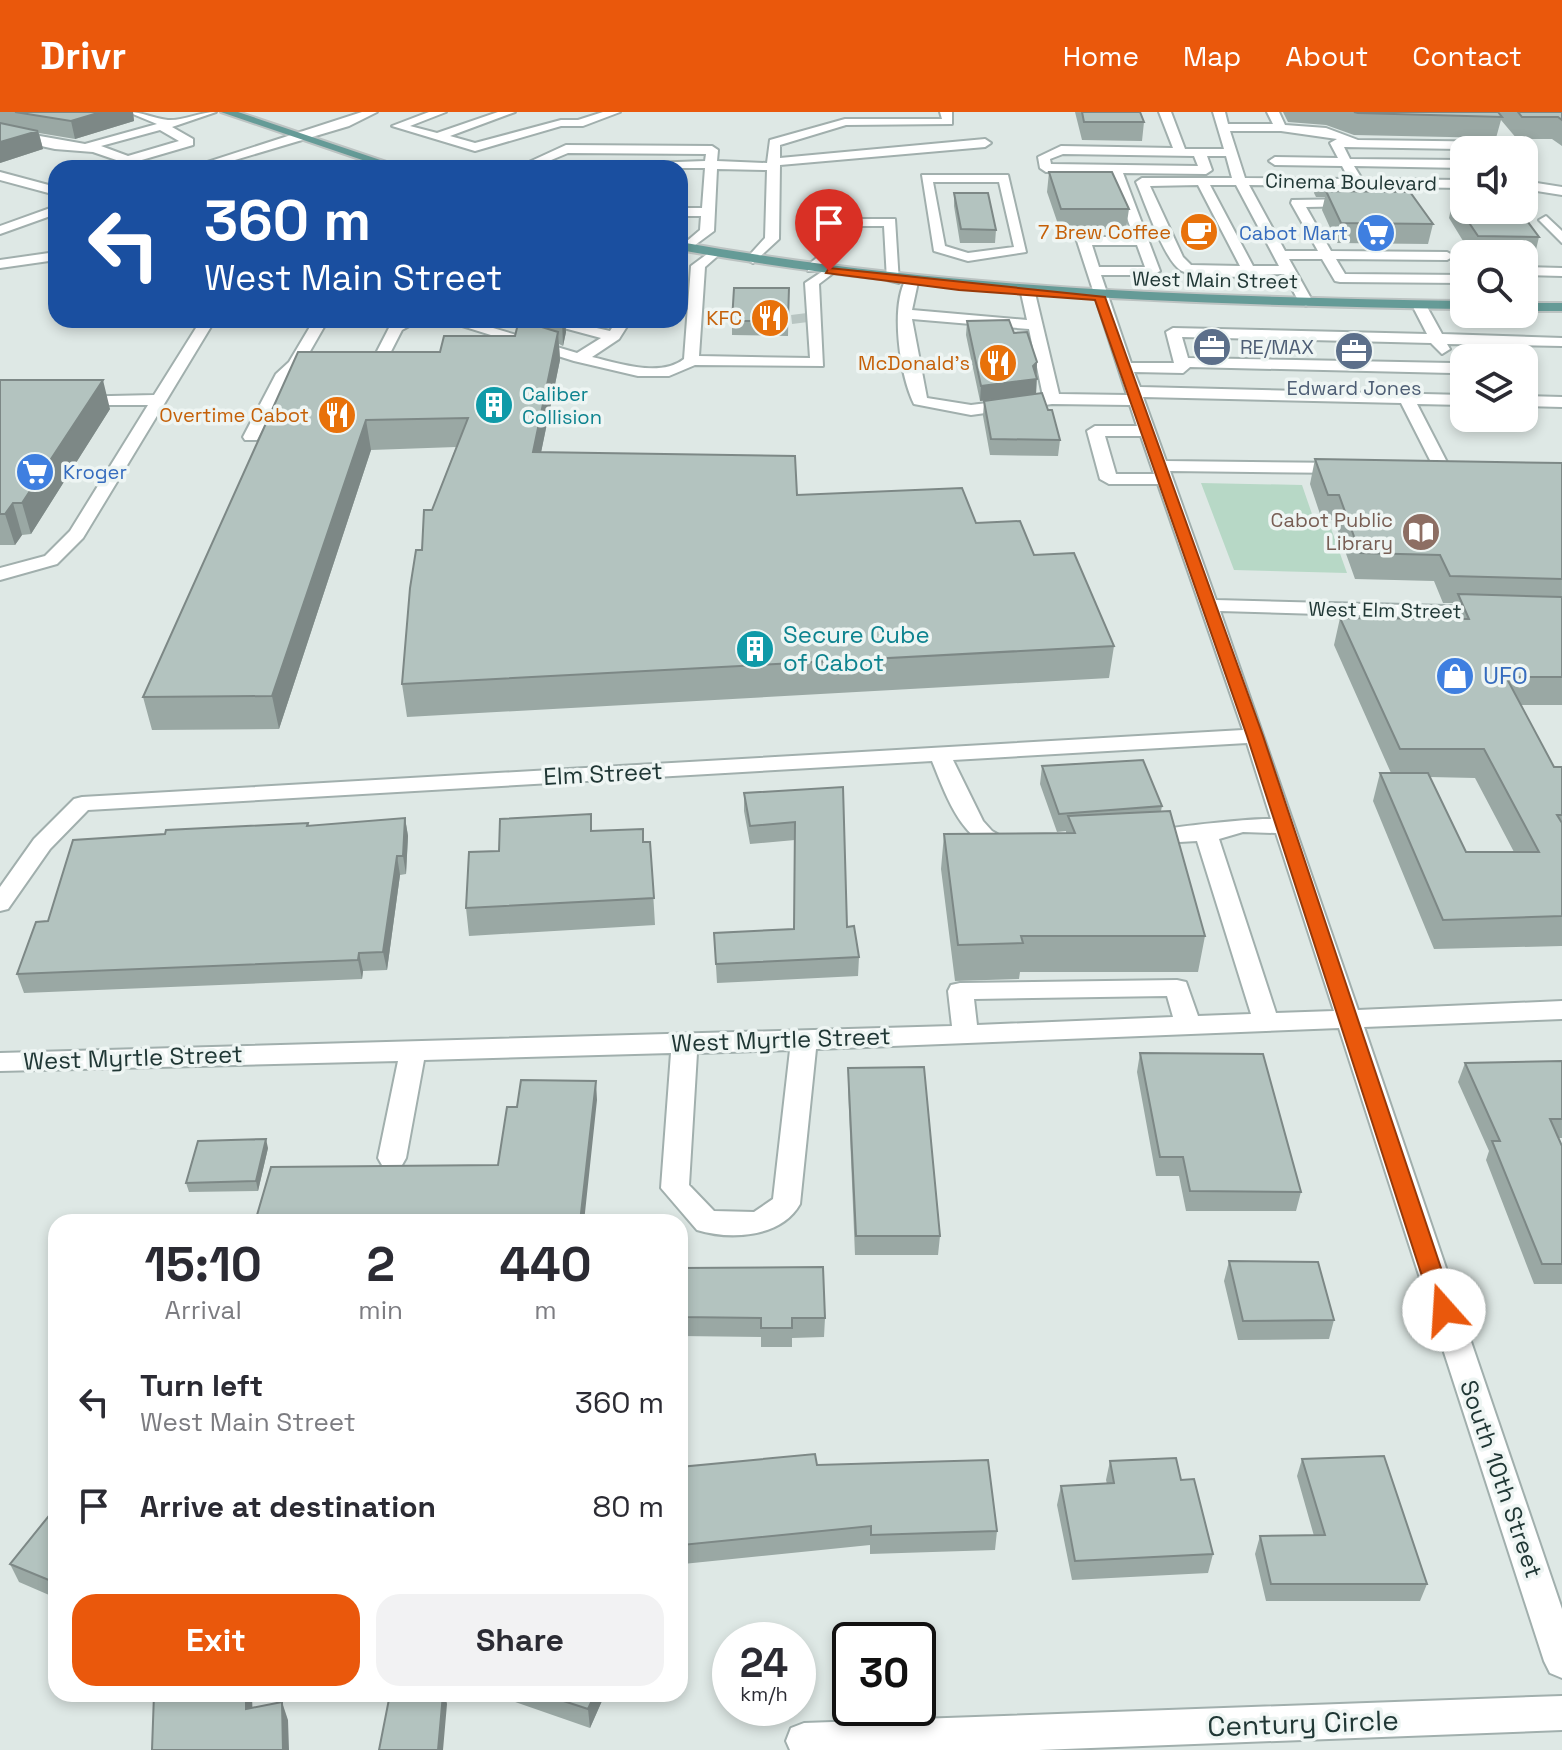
<!DOCTYPE html>
<html lang="en">
<head>
<meta charset="utf-8">
<style>
	body { margin:0; font-family:"Space Grotesk",sans-serif; background:#f2f2f3; color:#2b2b33; height:100vh; display:flex; flex-direction:column; font-size:30px; white-space:nowrap }
	* { box-sizing:border-box; margin:0 }
	p { font-size:26px; color:#7c7c81 }
	.icon { flex:none; width:44px; height:44px; fill:none; stroke:currentColor; stroke-width:2; stroke-linecap:round; stroke-linejoin:round }
	.map { position:relative; flex:1; overflow:hidden }
	.sheet { position:absolute; left:48px; top:1102px; width:640px; height:488px; display:flex; flex-direction:column; background:#fff; border-radius:24px; box-shadow:0 4px 12px #0003 }
	.sheet>* { flex:none }
	.hud { position:absolute; left:48px; top:48px; width:640px; height:168px; border-radius:24px; box-shadow:0 4px 12px #0003; background:#1a4fa0; color:#fff; overflow:hidden }
	.tools { position:absolute; left:1450px; top:24px; display:grid; gap:16px }
	.tools a { display:grid; place-items:center; width:88px; height:88px; border-radius:16px; background:#fff; box-shadow:0 4px 12px #0003; font-size:40px }
	.speed { position:absolute; left:712px; top:1510px; display:flex; gap:16px; font-size:40px; font-weight:700; text-align:center }
	.speed>* { display:grid; place-content:center; width:104px; height:104px; border-radius:50%; background:#fff; box-shadow:0 4px 12px #0003; line-height:1 }
	.speed small { font-size:20px; font-weight:400 }
	.speed .limit { border:4px solid #111; border-radius:12px; background:#fff; color:#111 }
	.pin { position:absolute; display:grid; place-items:center; width:68px; height:68px; color:#fff; margin:-82px -34px; border-radius:50% 50% 50% 0; rotate:-45deg; box-shadow:0 0 8px #0007 }
	.pin .icon { rotate:45deg }
	.me { position:absolute; width:88px; margin:-44px; rotate:341deg; stroke-linejoin:round; filter:drop-shadow(0 0 6px #0008) }
	.turn { display:flex; align-items:center; gap:28px; height:168px; padding:0 24px; font-size:36px }
	.turn .icon { width:104px; height:104px; stroke-width:2.5 }
	.turn b { display:block; font-size:56px; line-height:68px }
	.eta { display:flex; justify-content:space-evenly; align-items:center; height:136px; text-align:center }
	.eta b { font-size:48px; font-weight:700; line-height:56px }
	.cta { display:flex; gap:16px; margin-top:auto; padding:16px 24px }
	.cta a { flex:1; height:92px; border-radius:24px; background:#ea580c; color:#fff; font-size:32px; font-weight:700; line-height:92px; text-align:center }
	.cta a+a { background:#f2f2f3; color:#2b2b33 }
	ul { padding:0; list-style:none }
	li { display:flex; align-items:center; gap:24px; height:104px; padding:0 24px }
	li div { flex:1 }
	li b { display:block; font-size:30px }
	li em { font-style:normal }
	header { display:flex; align-items:center; gap:48px; box-sizing:border-box; height:112px; padding:0 40px; background:#ea580c; color:#fff }
	header strong { font-size:38px }
	nav { display:flex; gap:44px; margin-inline-start:auto; font-size:28px }
	.map>svg:first-child { display:block }
</style>
</head>
<body>
<header>
<strong>Drivr</strong>
<nav><a>Home</a><a>Map</a><a>About</a><a>Contact</a></nav>
</header>
<div class="map">
<svg width="1562" height="1638" viewBox="0 0 1562 1638">
	<rect width="100%" height="100%" fill="#dee8e5"/>
	<!-- green -->
	<path fill="#b7d8c6" d="M1201 371 1302 373 1312 402 1328 408 1347 461 1234 458Z"/>
	<g fill="none" stroke-linecap="round" stroke-linejoin="round">
		<!-- minor-tunnel -->
		<path stroke="#b8c5c2" stroke-width="16" stroke-dasharray="16 8" stroke-linecap="butt" d="M799 202 800 211"/>
		<!-- minor casing -->
		<g stroke="#a1afad" stroke-width="4">
			<path id="minor" d="M128 0C143 0 155 7 168 8 183 9 200 0 216 0L172 15 193 27V33L128 52 93 40 55 37 0 25V17L85 32 157 12ZM160 18 179 29 128 44 101 34Z
				M362 0H377L349 14 208 56H189Z
				M429 0H446L410 14 437 21 498 0H515L450 24 475 31 561 8H578L603 0H620L583 14H561L475 39 392 14Z
				M940 0H952V12L846 13 780 33V46L985 27 991 31 985 35 780 53 779 127 753 151 746 147 765 126 767 58 717 57 714 119 687 139 680 135 700 118 701 104H680V96H702L705 56H617L623 52 705 49 706 42 568 41 532 56H516L566 33 712 34 718 38 717 49 767 51 770 28 845 7H942Z
				M1159 0H1171L1185 37H1224L1213 0H1225L1228 12H1273L1267 0H1279L1285 13 1326 16 1358 28 1509 30 1518 38 1344 35 1350 47 1464 48V56L1354 54 1362 67 1464 68V76L1249 73 1285 139H1318L1291 91 1292 88 1356 87 1361 88V94L1306 95 1331 139 1447 140 1454 144 1447 148 1336 147 1345 162 1464 163V171L1340 170 1335 169 1322 147H1289L1313 190 1306 194 1299 190 1284 162C1259 162 1204 170 1182 159 1165 151 1145 90 1136 70L1142 66H1232L1226 44H1207L1212 58 1206 62 1123 61 1160 159 1153 163H1101L1131 251H1174L1166 220 1173 216 1427 222 1412 193 1419 189 1426 193 1442 222 1562 226V234L1447 232 1450 237 1442 242 1431 231 1182 225 1188 246 1452 251 1460 256 1452 261 1190 255 1183 261 1134 260 1140 275 1464 283V293L1417 292 1451 358C1443 366 1419 365 1411 357L1419 352H1432L1401 291 1143 285 1166 349 1346 351 1354 356 1346 361 1170 359 1216 488 1485 495 1495 501 1485 507 1220 499 1358 898 1562 889V907L1364 915 1562 1497V1566L1550 1561 1544 1549 1339 916 816 937 800 1092C781 1126 730 1128 697 1118L661 1076 671 941 424 948 406 1046 402 1053 392 1056 382 1053 378 1046 398 949 0 959V941L952 914 948 879 951 873 960 871 1177 868 1186 870 1198 904 1251 902 1197 729 1144 732 1133 725C1139 717 1254 706 1271 707L1247 631 953 648 983 709 992 719 1018 734 1007 741C962 732 948 688 932 649L88 698 50 737 8 797 0 799V775L34 727 74 687 82 685 1243 618 1158 372H1109L1100 367 1087 319 1095 314H1137L1130 293 1052 292 971 303 914 292C900 263 890 196 906 167L918 170 912 198 1027 208 1021 181 1028 177 1035 181 1059 282 1127 283 1077 129 1084 125H1134L1110 60H1046L1040 56 1038 45 1061 34 1173 36ZM1230 19H1281L1337 27 1330 31 1338 46 1275 45 1269 49 1275 53 1342 54 1349 67 1245 66ZM1063 42 1194 44 1198 54 1051 52 1050 47ZM1198 73 1240 154 1191 153 1183 145 1150 74ZM1210 73H1236L1279 154H1253ZM1092 133H1137L1145 155H1099ZM912 207 1029 217 1043 284 971 293 927 286ZM1105 324H1141L1154 362H1116ZM1243 720 1276 721 1334 899 1276 901 1219 727ZM1167 884 1173 905 977 913 974 887ZM790 938 773 1087 754 1100 714 1099 689 1073 697 941Z
				M0 60 56 75V83L0 68Z
				M922 63H1008L1026 140 968 149 934 139ZM933 70H999L1014 135 968 141 945 134Z
				M1524 69 1562 75V83L1524 77Z
				M56 94V102L0 122V114Z
				M1546 104 1562 119V131L1539 108Z
				M826 107H895L899 171 887 168 884 114H838L839 140 818 159H808V153L825 139Z
				M714 137 721 141 705 155 699 244 810 246 805 171 829 155 836 159 819 172 823 254 695 253 669 264H638L574 249 443 208H466L577 241 601 226 534 208H561L610 219 617 208H631L619 227 592 245C618 251 660 266 684 247L691 154Z
				M56 140V148L0 156V148Z
				M1524 155 1562 156V164L1524 163Z
				M201 208H215L83 426 57 452 0 468V456L45 444 70 419 148 293H74L68 291V285L154 283Z
				M314 208H328L305 248 321 253C313 261 300 256 290 264L257 328H245L243 325 276 262 289 250Z
				M400 208H420L402 218 382 257 357 256V250L372 249 391 212Z
				M1524 284 1562 285V295L1524 294Z
				M1562 1584V1618L1039 1638H790L786 1629 791 1616 804 1611Z"/>
		</g>
		<!-- major casing -->
		<g stroke="#bcc3c2" stroke-width="4">
			<path id="major" d="M221 0H238L404 56H386Z
				M680 130C940 177 1200 185 1464 189V197C1200 193 940 185 680 138Z
				M1524 191H1562V199H1524Z"/>
		</g>
		<!-- minor -->
		<use href="#minor" fill="#fff" fill-rule="evenodd"/>
		<!-- major -->
		<use href="#major" fill="#659b97" fill-rule="evenodd"/>
	</g>
	<!-- wall -->
	<path fill="#9aa8a4" fill-rule="evenodd" d="M0 0H133L134 9 75 27 39 21 43 37 0 51Z
		M1075 0H1140L1144 10 1142 29 1082 28Z
		M1283 0H1562V34L1552 27H1517L1501 8 1496 26 1354 23 1326 13 1288 10Z
		M1049 60 1129 97 1126 117 1060 118 1047 80Z
		M1316 74 1371 78 1433 112 1428 132 1337 131 1322 98 1325 85H1316L1314 81Z
		M954 81 996 118 995 131H960L954 94Z
		M1453 87 1539 125 1534 146 1524 145V142H1471L1449 106Z
		M789 176 788 224 732 223V209Z
		M524 208H565L566 220 563 234 559 232 560 248 541 340 976 411 1034 443 1114 534 1109 566 407 605 402 572 422 438 432 398 456 335 371 338 279 617 152 618 143 585 298 240H440L515 224 524 210Z
		M578 208H606L605 213Z
		M967 209 1036 264 1037 267 1036 282 980 289 966 223Z
		M0 268 110 297 31 422 22 423 15 433H0Z
		M984 289 1048 298 1060 328 1058 344 990 343 983 304Z
		M1315 347 1562 351V593H1521L1554 655H1562V834L1434 837 1373 689 1380 661H1391L1334 533 1340 506 1451 507 1455 491H1443L1434 469 1355 467 1334 408H1322L1310 372ZM1430 665 1475 666 1514 740H1466Z
		M1042 654 1162 694 1161 699 1205 824 1198 860H1020L1019 867 955 869 941 757 944 722 1066 721V719L1057 720 1040 672Z
		M843 675 847 815 859 845 858 864 717 871 714 821 794 817 795 728 750 732 744 699V681Z
		M591 702 592 719 644 730H650L655 813 469 824 466 796 499 739Z
		M405 706 408 724 406 762 400 763 387 858 363 859 362 867 24 881 17 862 165 722 308 711 309 714Z
		M1140 941 1301 1080 1296 1099H1186L1179 1064H1156L1137 960Z
		M1562 949V1026H1558L1562 1034V1172H1534L1486 1048 1489 1039 1458 970 1465 951Z
		M848 956 940 1124 938 1143H855L848 975Z
		M268 1036 258 1079 189 1080 186 1071Z
		M1229 1149 1334 1208 1329 1227 1238 1228 1224 1169Z
		M680 1156 825 1206 824 1225 792 1226V1235H761V1225L680 1224Z
		M1302 1347 1427 1472 1420 1489H1266L1255 1442 1260 1424H1314L1297 1364Z
		M1110 1349 1181 1368 1213 1442 1208 1461 1072 1468 1057 1393 1061 1374 1107 1372 1106 1368Z
		M817 1353 997 1419 995 1438 870 1442V1433L683 1452 680 1409Z
		M56 1395V1486L19 1470 10 1452Z
		M498 1582H605L590 1616 498 1584Z"/>
	<!-- shaded-wall -->
	<path fill="#7d8886" d="M101 0H133L134 9 75 27 71 9Z
		M38 19 43 37 0 51V30Z
		M562 208H565L566 220 563 234Z
		M558 220 560 248 535 370 533 340Z
		M1037 250 1036 282 980 289 981 274 1033 254Z
		M103 268 110 297 31 422 22 391Z
		M366 308 371 338 279 617 272 584Z
		M13 391 22 423 15 433 5 402Z
		M405 706 408 724 406 762 403 744Z
		M397 744 400 763 387 858 383 840Z
		M359 841 363 859 362 867 358 848Z
		M596 969 597 988 584 1110H580Z
		M266 1027 268 1036 258 1079 256 1069Z
		M246 1582H252L253 1615 246 1597Z
		M443 1582H445L447 1592 443 1638H438Z
		M595 1582H605L590 1616 588 1597Z
		M282 1590 288 1608 289 1638H283Z"/>
	<!-- building -->
	<path fill="#b3c3bf" stroke="#7d8886" stroke-width="2" d="M15 0H101L71 9Z
		M1082 0H1140L1144 10H1084Z
		M1354 0H1498L1502 5 1358 1Z
		M1518 0H1562V8L1558 5H1522Z
		M0 11 38 19 0 30Z
		M1049 60H1112L1129 97H1061Z
		M1316 74 1369 75 1371 78H1318Z
		M1326 79 1410 80 1433 112 1341 111Z
		M954 81H988L996 118 961 117Z
		M1453 87H1464V98H1519L1539 125 1478 124Z
		M734 176H789L788 209H732Z
		M519 208 558 220 533 340 795 344 797 383 962 376 976 411 1020 409 1034 443 1074 441 1114 534 402 572 410 476 416 438H422L424 398H432L468 306 366 308 272 584 143 585 298 240H440L444 224H515Z
		M547 208H562L561 212Z
		M1009 208 1014 221 1027 220 1037 250 1033 254 1037 267 981 274 967 209Z
		M0 268H103L22 391H13L5 402H0Z
		M1042 281 1048 298H1052L1060 328 991 327 984 289Z
		M1315 347 1562 351V467L1450 464 1440 443 1360 441 1339 383H1328Z
		M1458 482 1562 485V565H1506L1554 655H1562V703H1557L1562 711V804L1443 808 1380 661H1428L1466 740H1539L1484 637H1400L1340 506 1469 507Z
		M1143 648 1162 694 1059 702 1042 654Z
		M843 675 847 815 854 814 859 845 716 852 714 821 794 817 795 710 750 714 744 681Z
		M1170 699 1205 824H1021L1023 831 958 833 944 722 1075 721 1068 704Z
		M591 702V719L643 717V730H650L654 786 466 796 469 740 499 739 500 707Z
		M405 706 403 744H397L383 840 359 841 358 848 17 862 36 810 48 809 73 728 165 722 166 718 308 711 307 714Z
		M1140 941 1263 942 1301 1080 1190 1079 1183 1045H1160Z
		M1562 949V1007H1550L1562 1034V1152H1542L1492 1029H1500L1465 951Z
		M924 955 940 1124H856L848 956Z
		M521 968 596 969 580 1110H255L271 1055 498 1053 507 995H517Z
		M266 1027 256 1069 186 1071 198 1029Z
		M1229 1149 1318 1150 1334 1208 1243 1209Z
		M823 1155 825 1206H792V1216H761V1206L680 1205V1156Z
		M815 1342 817 1353 988 1348 997 1419 871 1423V1414L682 1433 680 1404V1355Z
		M1384 1344 1427 1472H1271L1260 1424 1325 1423 1302 1347Z
		M1176 1346 1181 1368 1194 1367 1213 1442 1075 1449 1061 1374 1114 1371 1110 1349Z
		M56 1395V1471L10 1452Z
		M154 1582H246V1597L282 1590 283 1638H152Z
		M390 1582H443L438 1638H379Z
		M542 1582H595L588 1597Z"/>
	<!-- route -->
	<path fill="#ea580c" stroke="#983908" stroke-width="2" d="M829 156 1105 185 1263 624 1455 1198 1452 1205H1436L1433 1198 1247 624 1095 188 959 178 826 161Z"/>
	<!-- icons -->
	<defs>
		<g id="cafe-disc" transform="scale(2)"><circle r="9.5" fill="#e8710a" stroke="#eef5f3"/><path d="M-5.5-4.5H6V0H3Q3 3.5 0 3.5H-2.5Q-5.5 3.5-5.5 0ZM3-3.2v2h1.7v-2ZM-6 4.5H4V6H-6Z" fill="#fff"/></g>
		<g id="supermarket-disc" transform="scale(2)"><circle r="9.5" fill="#3f7fe0" stroke="#eef5f3"/><path d="M-6-5.5h2.5l.6 2H6L4.5 2H-2.5L-4.4-4H-6ZM-1.5 3.2a1.3 1.3 0 1 0 .1 0ZM3 3.2a1.3 1.3 0 1 0 .1 0Z" fill="#fff"/></g>
		<g id="restaurant-disc" transform="scale(2)"><circle r="9.5" fill="#e8710a" stroke="#eef5f3"/><path d="M-5-6h1v4h1v-4h1v4h1v-4h1v5L-1.5 .5V6h-2V.5L-5-1ZM5-6V6H3V1.5H1.5Q1.5-4 5-6Z" fill="#fff"/></g>
		<g id="office-disc" transform="scale(2)"><circle r="9.5" fill="#5c6f8a" stroke="#eef5f3"/><path d="M-6-3h4V-5.5h4V-3h4V5H-6ZM-1-4.5V-3h2v-1.5ZM-6 0V1H6V0Z" fill="#fff"/></g>
		<g id="building-disc" transform="scale(2)"><circle r="9.5" fill="#0f9aa8" stroke="#eef5f3"/><path d="M-4-6H4V6H1V3H-1V6H-4ZM-2.5-4.3h1.7v1.8h-1.7ZM.8-4.3h1.7v1.8H.8ZM-2.5-1h1.7V.8h-1.7ZM.8-1h1.7V.8H.8Z" fill="#fff"/></g>
		<g id="library-disc" transform="scale(2)"><circle r="9.5" fill="#8d6e63" stroke="#eef5f3"/><path d="M-6-4Q-3-5.5-.7-3.5V5Q-3 3-6 4ZM6-4Q3-5.5 .7-3.5V5Q3 3 6 4Z" fill="#fff"/></g>
		<g id="shop-disc" transform="scale(2)"><circle r="9.5" fill="#3f7fe0" stroke="#eef5f3"/><path d="M-5-2.5h2.3a2.7 3.5 0 0 1 5.4 0H5L5.5 6h-11ZM-1.5-2.5h3a1.5 2.3 0 0 0-3 0Z" fill="#fff"/></g>
	</defs>
	<g fill-rule="evenodd">
		<use href="#cafe-disc" x="1199" y="120"/>
		<use href="#supermarket-disc" x="1376" y="121"/>
		<use href="#restaurant-disc" x="770" y="206"/>
		<use href="#office-disc" x="1212" y="235"/>
		<use href="#office-disc" x="1354" y="239"/>
		<use href="#restaurant-disc" x="998" y="251"/>
		<use href="#building-disc" x="494" y="293"/>
		<use href="#restaurant-disc" x="337" y="303"/>
		<use href="#supermarket-disc" x="35" y="360"/>
		<use href="#library-disc" x="1421" y="420"/>
		<use href="#building-disc" x="755" y="537"/>
		<use href="#shop-disc" x="1455" y="564"/>
	</g>
	<g text-anchor="middle" stroke-width="7" stroke-linejoin="round" paint-order="stroke">
		<!-- far-street labels -->
		<g font-size="20" fill="#203735" stroke="#eef5f3">
			<text transform="translate(1351 70) rotate(1)" y="7">Cinema Boulevard</text>
			<text transform="translate(1215 168) rotate(1)" y="7">West Main Street</text>
			<text transform="translate(1385 498) rotate(1)" y="7">West Elm Street</text>
		</g>
		<!-- far-food labels -->
		<g font-size="20" fill="#c56008" stroke="#eef5f3" text-anchor="end">
			<text x="1171" y="127">7 Brew Coffee</text>
			<text x="742" y="213">KFC</text>
			<text x="970" y="258">McDonald's</text>
			<text x="309" y="310">Overtime Cabot</text>
		</g>
		<!-- far-shop labels -->
		<g font-size="20" fill="#366cbe" stroke="#eef5f3" text-anchor="end">
			<text x="1348" y="128">Cabot Mart</text>
			<text x="63" y="367" text-anchor="start">Kroger</text>
		</g>
		<!-- far-service labels -->
		<g font-size="20" fill="#4e5e75" stroke="#eef5f3" text-anchor="start">
			<text x="1240" y="242">RE/MAX</text>
			<text x="1354" y="283" text-anchor="middle">Edward Jones</text>
		</g>
		<!-- far-culture labels -->
		<g font-size="20" fill="#0d838f" stroke="#eef5f3" text-anchor="start">
			<text x="522" y="289">Caliber<tspan x="522" dy="23">Collision</tspan></text>
		</g>
		<!-- far-education labels -->
		<g font-size="20" fill="#785e54" stroke="#eef5f3" text-anchor="end">
			<text x="1393" y="415">Cabot Public<tspan x="1393" dy="23">Library</tspan></text>
		</g>
		<!-- culture labels -->
		<g font-size="24" fill="#0d838f" stroke="#eef5f3" text-anchor="start">
			<text x="783" y="531">Secure Cube<tspan x="783" dy="28">of Cabot</tspan></text>
		</g>
		<!-- shop labels -->
		<g font-size="24" fill="#366cbe" stroke="#eef5f3" text-anchor="start">
			<text x="1483" y="572">UFO</text>
		</g>
		<!-- street labels -->
		<g font-size="24" fill="#203735" stroke="#eef5f3">
			<text transform="translate(603 662) rotate(-3)" y="8">Elm Street</text>
			<text transform="translate(781 928) rotate(-2)" y="8">West Myrtle Street</text>
			<text transform="translate(133 946) rotate(-2)" y="8">West Myrtle Street</text>
			<text transform="translate(1501 1367) rotate(71)" y="8">South 10th Street</text>
		</g>
		<!-- near-street labels -->
		<g font-size="28" fill="#203735" stroke="#eef5f3">
			<text transform="translate(1303 1611) rotate(-2)" y="10">Century Circle</text>
		</g>
	</g>
</svg>
<div class="tools">
<a><svg class="icon" aria-label="sound" viewBox="0 0 24 24"><path d="M4 9h4l5-4v14l-5-4H4zM17 9q2 3 0 6"/></svg></a>
<a><svg class="icon" aria-label="search" viewBox="0 0 24 24"><circle cx="10" cy="10" r="6"/><path d="M15 15l6 6"/></svg></a>
<a><svg class="icon" aria-label="layers" viewBox="0 0 24 24"><path d="M12 4l9 5-9 5-9-5zM3 14l9 5 9-5"/></svg></a>
</div>
<div class="speed"><div>24<small>km/h</small></div><div class="limit">30</div></div>
<div class="pin" style="left:829px;top:159px;background:#d93025"><svg class="icon" aria-label="arrive" viewBox="0 0 24 24"><path d="M6 21V4h12l-3 4 3 4H6"/></svg></div>
<svg class="me" style="left:1444px;top:1198px" viewBox="-20 -20 40 40"><circle r="19" fill="#fff"/><path d="M0-13L10 11 0 6-10 11z" fill="#ea580c"/></svg>
<div class="hud">
<div class="turn"><svg class="icon" aria-label="left" viewBox="0 0 24 24"><path d="M17 20v-9H6M10 6l-5 5 5 5"/></svg><div><b>360 m</b>West Main Street</div></div>
</div>
<section class="sheet">
<div class="eta">
<div><b>15:10</b><p>Arrival</p></div>
<div><b>2</b><p>min</p></div>
<div><b>440</b><p>m</p></div>
</div>
<ul>
<li><svg class="icon" aria-label="left" viewBox="0 0 24 24"><path d="M17 20v-9H6M10 6l-5 5 5 5"/></svg><div><b>Turn left</b><p>West Main Street</p></div><em>360 m</em></li>
<li><svg class="icon" aria-label="arrive" viewBox="0 0 24 24"><path d="M6 21V4h12l-3 4 3 4H6"/></svg><div><b>Arrive at destination</b></div><em>80 m</em></li>
</ul>
<div class="cta"><a>Exit</a><a>Share</a></div>
</section>
</div>
</body>
</html>
